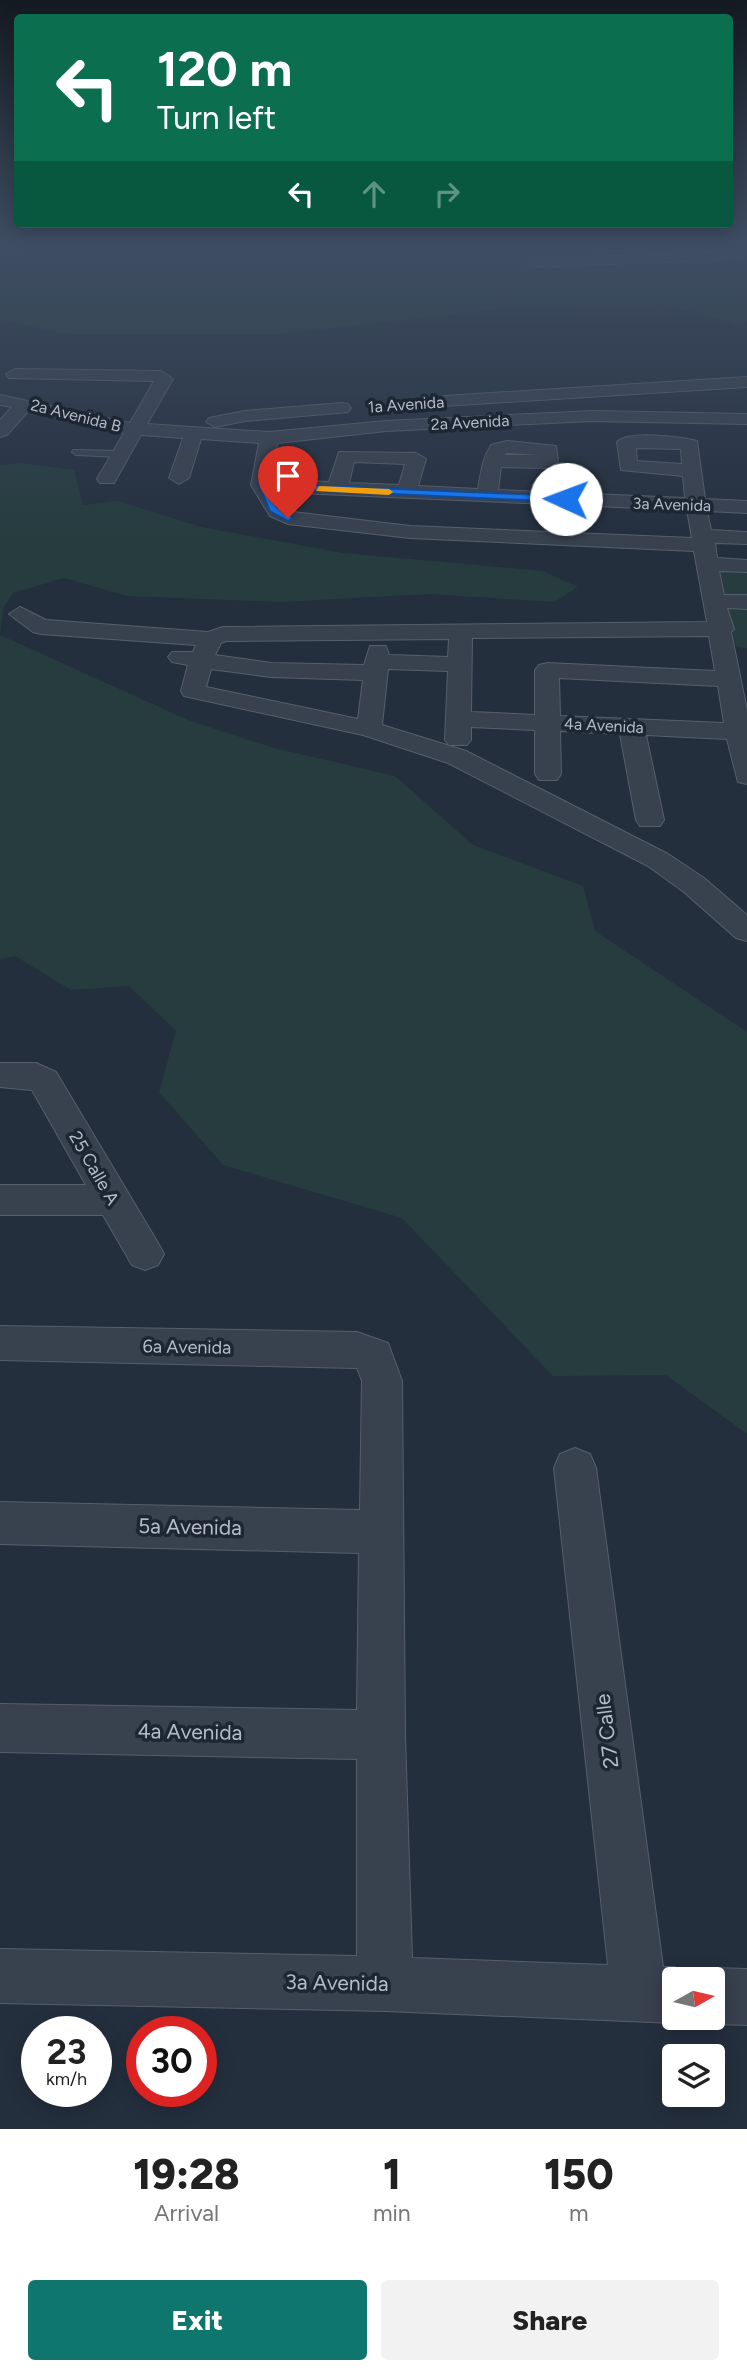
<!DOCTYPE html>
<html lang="en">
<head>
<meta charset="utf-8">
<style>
	body { margin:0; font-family:Figtree,sans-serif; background:#f2f2f2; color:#222; height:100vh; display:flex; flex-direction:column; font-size:26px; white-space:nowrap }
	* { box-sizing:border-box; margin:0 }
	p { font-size:23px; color:#767676 }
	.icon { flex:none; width:38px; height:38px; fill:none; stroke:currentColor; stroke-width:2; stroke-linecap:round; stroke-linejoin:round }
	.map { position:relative; height:2129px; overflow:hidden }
	.panel { display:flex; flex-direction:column; background:#fff; flex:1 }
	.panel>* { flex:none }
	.guide { position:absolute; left:14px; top:14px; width:719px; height:214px; border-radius:7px; box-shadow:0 4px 18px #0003; background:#0b6e4f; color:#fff; overflow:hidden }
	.needle { width:46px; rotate:82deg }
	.fabs { position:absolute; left:662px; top:1967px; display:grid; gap:14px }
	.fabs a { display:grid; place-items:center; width:63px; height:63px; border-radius:7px; background:#fff; box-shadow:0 4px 18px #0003; font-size:35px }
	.speed { position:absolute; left:21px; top:2016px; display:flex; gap:14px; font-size:35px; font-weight:700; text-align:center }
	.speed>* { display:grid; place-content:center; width:91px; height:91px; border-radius:50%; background:#fff; box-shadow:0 4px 18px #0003; line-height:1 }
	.speed small { font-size:18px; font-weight:400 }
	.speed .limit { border:10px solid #d22; background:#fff; color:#111 }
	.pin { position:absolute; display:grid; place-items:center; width:60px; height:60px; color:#fff; margin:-72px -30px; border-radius:50% 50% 50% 0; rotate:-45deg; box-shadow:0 0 7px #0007 }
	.pin .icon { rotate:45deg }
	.me { position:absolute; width:77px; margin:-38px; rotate:272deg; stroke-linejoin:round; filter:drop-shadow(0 0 5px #0008) }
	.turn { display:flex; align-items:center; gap:24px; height:147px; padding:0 28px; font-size:32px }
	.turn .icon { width:91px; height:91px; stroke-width:2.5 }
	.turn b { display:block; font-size:49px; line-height:60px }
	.lanes { display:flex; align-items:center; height:66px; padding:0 28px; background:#0003; justify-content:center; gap:35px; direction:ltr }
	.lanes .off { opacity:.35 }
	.eta { display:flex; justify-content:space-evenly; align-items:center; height:119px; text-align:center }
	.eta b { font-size:42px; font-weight:800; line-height:49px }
	.action { display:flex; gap:14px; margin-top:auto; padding:14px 28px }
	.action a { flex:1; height:80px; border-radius:7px; background:#0f766e; color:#fff; font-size:28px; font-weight:800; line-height:80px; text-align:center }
	.action a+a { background:#f2f2f2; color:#222 }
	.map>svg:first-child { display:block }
</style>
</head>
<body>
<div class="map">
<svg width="747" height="2129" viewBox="0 0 747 2129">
	<rect width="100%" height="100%" fill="#242f3e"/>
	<!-- green -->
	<path fill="#263c3f" d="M0 241H747V247L565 258 568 268 747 261V321L736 324 664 304 516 307 280 334H65L0 320Z
		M20 463 74 470 83 505 118 501 201 527 343 553 543 571 578 587 554 602 430 594 280 602 127 596 64 578 13 593 3 609 0 635 188 720 274 748 395 776 473 845 583 886 595 931 747 1032V1434L666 1375 553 1376 402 1218 223 1165 159 1092 176 1031 129 986 71 990 15 956 0 959V465Z
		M720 571 747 572V648L736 647Z"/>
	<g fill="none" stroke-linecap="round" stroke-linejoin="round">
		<!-- lane casing -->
		<g stroke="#565f6c" stroke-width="2">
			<path id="lane" d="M73 450 121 451 125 454 121 457 76 455 72 452Z"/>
		</g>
		<!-- street casing -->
		<g stroke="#565f6c" stroke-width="2">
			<path id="street" d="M747 251V259L532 267 525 263 532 259Z
				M15 369 161 371 173 379 147 424 269 432 386 421 593 411 747 414V424L593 421 386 431 277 443 273 480 329 482 339 452 416 453 426 459 418 486 478 489C481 473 482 459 491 445L507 441 556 446 558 462 548 468 501 467 498 490 685 498 683 476 621 470 617 442C628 430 681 437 697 441L705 499 747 501V513L707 511 711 530 747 532V544L715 543 717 558 747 560V572L719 571 724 595H747V609L727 608 734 629 731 632 747 710V784L738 782 727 739 646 735 664 820 660 826H640L636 820 620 734 560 731 561 774 557 780H539L535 774V730L471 727V740L467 745H449L445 740 448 671 388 669 382 725 466 751 668 854 704 878 747 915V941L736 938 684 892 648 866 448 763 363 735 184 696 181 691 188 665 172 662 168 657 172 652H193L196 645 41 634 33 632 9 614 20 607 46 620 208 632 223 627 707 622 694 551 410 538 288 524 270 516 251 485 259 443 201 439 189 478 179 484 169 478 183 438 141 435 114 483H100L97 479 124 433 29 410 7 435 0 437V420L12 407 0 405V395L130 423 154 381 9 378 6 374ZM636 448 681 449 682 464 637 461ZM507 453 539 455H504ZM354 462 405 464 399 485 349 483ZM275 492 687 510 692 538 410 526 293 512 278 501ZM709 636 715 671 547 663 539 665 535 670V715L471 712 472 638ZM449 639 448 657 389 655 386 646H370L364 665 271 663 215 655 221 643 226 641ZM211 669 271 677 363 680 358 719 206 687ZM559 678 718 686 724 723 560 716Z
				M747 377V387L444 406 435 401 444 396Z
				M342 403 348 404 351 408 348 412 245 421 215 427 206 422 209 418 245 411Z
				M0 1063H36L56 1072 158 1243 164 1254 158 1265 145 1270 132 1265 103 1215H0V1185H86L32 1090 0 1087Z
				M0 1326 357 1332 388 1343 402 1381 405 1735 412 1958 608 1965 554 1468 560 1454 575 1448 590 1454 596 1468 663 1967H674L694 1976 712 1968 747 1969V2025L712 2024 698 2018H712V1979H674V2018H686L674 2023 385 2011 0 2003V1949L357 1956V1759L0 1752V1704L357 1710 359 1553 0 1544V1502L360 1510 362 1381 357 1368 0 1360Z"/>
		</g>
		<!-- lane -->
		<use href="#lane" fill="#38414e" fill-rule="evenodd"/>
		<!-- street -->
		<use href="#street" fill="#38414e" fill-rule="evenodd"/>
	</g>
	<!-- sky -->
	<linearGradient id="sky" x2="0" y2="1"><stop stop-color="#141a22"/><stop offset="0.45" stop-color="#3f4d63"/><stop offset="1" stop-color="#3f4d63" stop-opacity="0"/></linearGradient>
	<rect width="747" height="539" fill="url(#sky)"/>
	<!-- route -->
	<path fill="#1a73e8" stroke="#114b97" stroke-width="2" d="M258 483 566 496 570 499 566 502 267 488 277 507 293 518 288 521 270 511Z"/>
	<!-- slow -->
	<path fill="#f59e0b" d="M319 486 389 489 393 492 389 495 316 491Z"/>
	<g text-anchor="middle" stroke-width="7" stroke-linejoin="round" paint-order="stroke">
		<!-- far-street labels -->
		<g font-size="16" fill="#b4bcc9" stroke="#1d2633">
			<text transform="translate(406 404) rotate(-4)" y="6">1a Avenida</text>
			<text transform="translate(76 415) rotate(14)" y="6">2a Avenida B</text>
			<text transform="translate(470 422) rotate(-3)" y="6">2a Avenida</text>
			<text transform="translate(672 504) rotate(2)" y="6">3a Avenida</text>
			<text transform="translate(604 725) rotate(3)" y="6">4a Avenida</text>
		</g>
		<!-- street labels -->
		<g font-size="18" fill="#b4bcc9" stroke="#1d2633">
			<text transform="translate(94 1168) rotate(60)" y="6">25 Calle A</text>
			<text transform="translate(187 1347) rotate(1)" y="6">6a Avenida</text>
		</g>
		<!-- near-street labels -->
		<g font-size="21" fill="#b4bcc9" stroke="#1d2633">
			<text transform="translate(190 1527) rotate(1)" y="7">5a Avenida</text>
			<text transform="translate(607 1731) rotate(-97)" y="7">27 Calle</text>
			<text transform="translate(190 1732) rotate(1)" y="7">4a Avenida</text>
			<text transform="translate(337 1983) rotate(1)" y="7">3a Avenida</text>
		</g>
	</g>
</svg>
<div class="fabs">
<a><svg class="needle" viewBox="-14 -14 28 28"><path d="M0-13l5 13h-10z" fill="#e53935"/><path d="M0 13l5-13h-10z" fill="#767676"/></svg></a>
<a><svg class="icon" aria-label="layers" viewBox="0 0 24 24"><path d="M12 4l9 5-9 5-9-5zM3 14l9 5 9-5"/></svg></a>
</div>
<div class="speed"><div>23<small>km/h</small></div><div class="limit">30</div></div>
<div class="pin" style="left:288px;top:518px;background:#d93025"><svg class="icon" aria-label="arrive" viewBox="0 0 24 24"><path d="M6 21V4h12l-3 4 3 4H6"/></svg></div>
<svg class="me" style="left:566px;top:499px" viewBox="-20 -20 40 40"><circle r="19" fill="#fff"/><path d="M0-13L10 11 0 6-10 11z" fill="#1a73e8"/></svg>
<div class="guide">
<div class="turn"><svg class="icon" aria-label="left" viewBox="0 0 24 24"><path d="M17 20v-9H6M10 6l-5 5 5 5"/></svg><div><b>120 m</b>Turn left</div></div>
<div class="lanes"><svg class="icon" aria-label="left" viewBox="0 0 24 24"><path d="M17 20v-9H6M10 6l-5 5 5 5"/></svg><svg class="icon off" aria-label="ahead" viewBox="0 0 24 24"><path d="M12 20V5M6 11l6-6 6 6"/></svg><svg class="icon off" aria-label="right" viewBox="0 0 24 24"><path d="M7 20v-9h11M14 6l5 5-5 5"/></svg></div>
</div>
</div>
<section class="panel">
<div class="eta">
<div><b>19:28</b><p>Arrival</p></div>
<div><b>1</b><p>min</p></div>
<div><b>150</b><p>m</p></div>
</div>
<div class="action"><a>Exit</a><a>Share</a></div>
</section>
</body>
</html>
